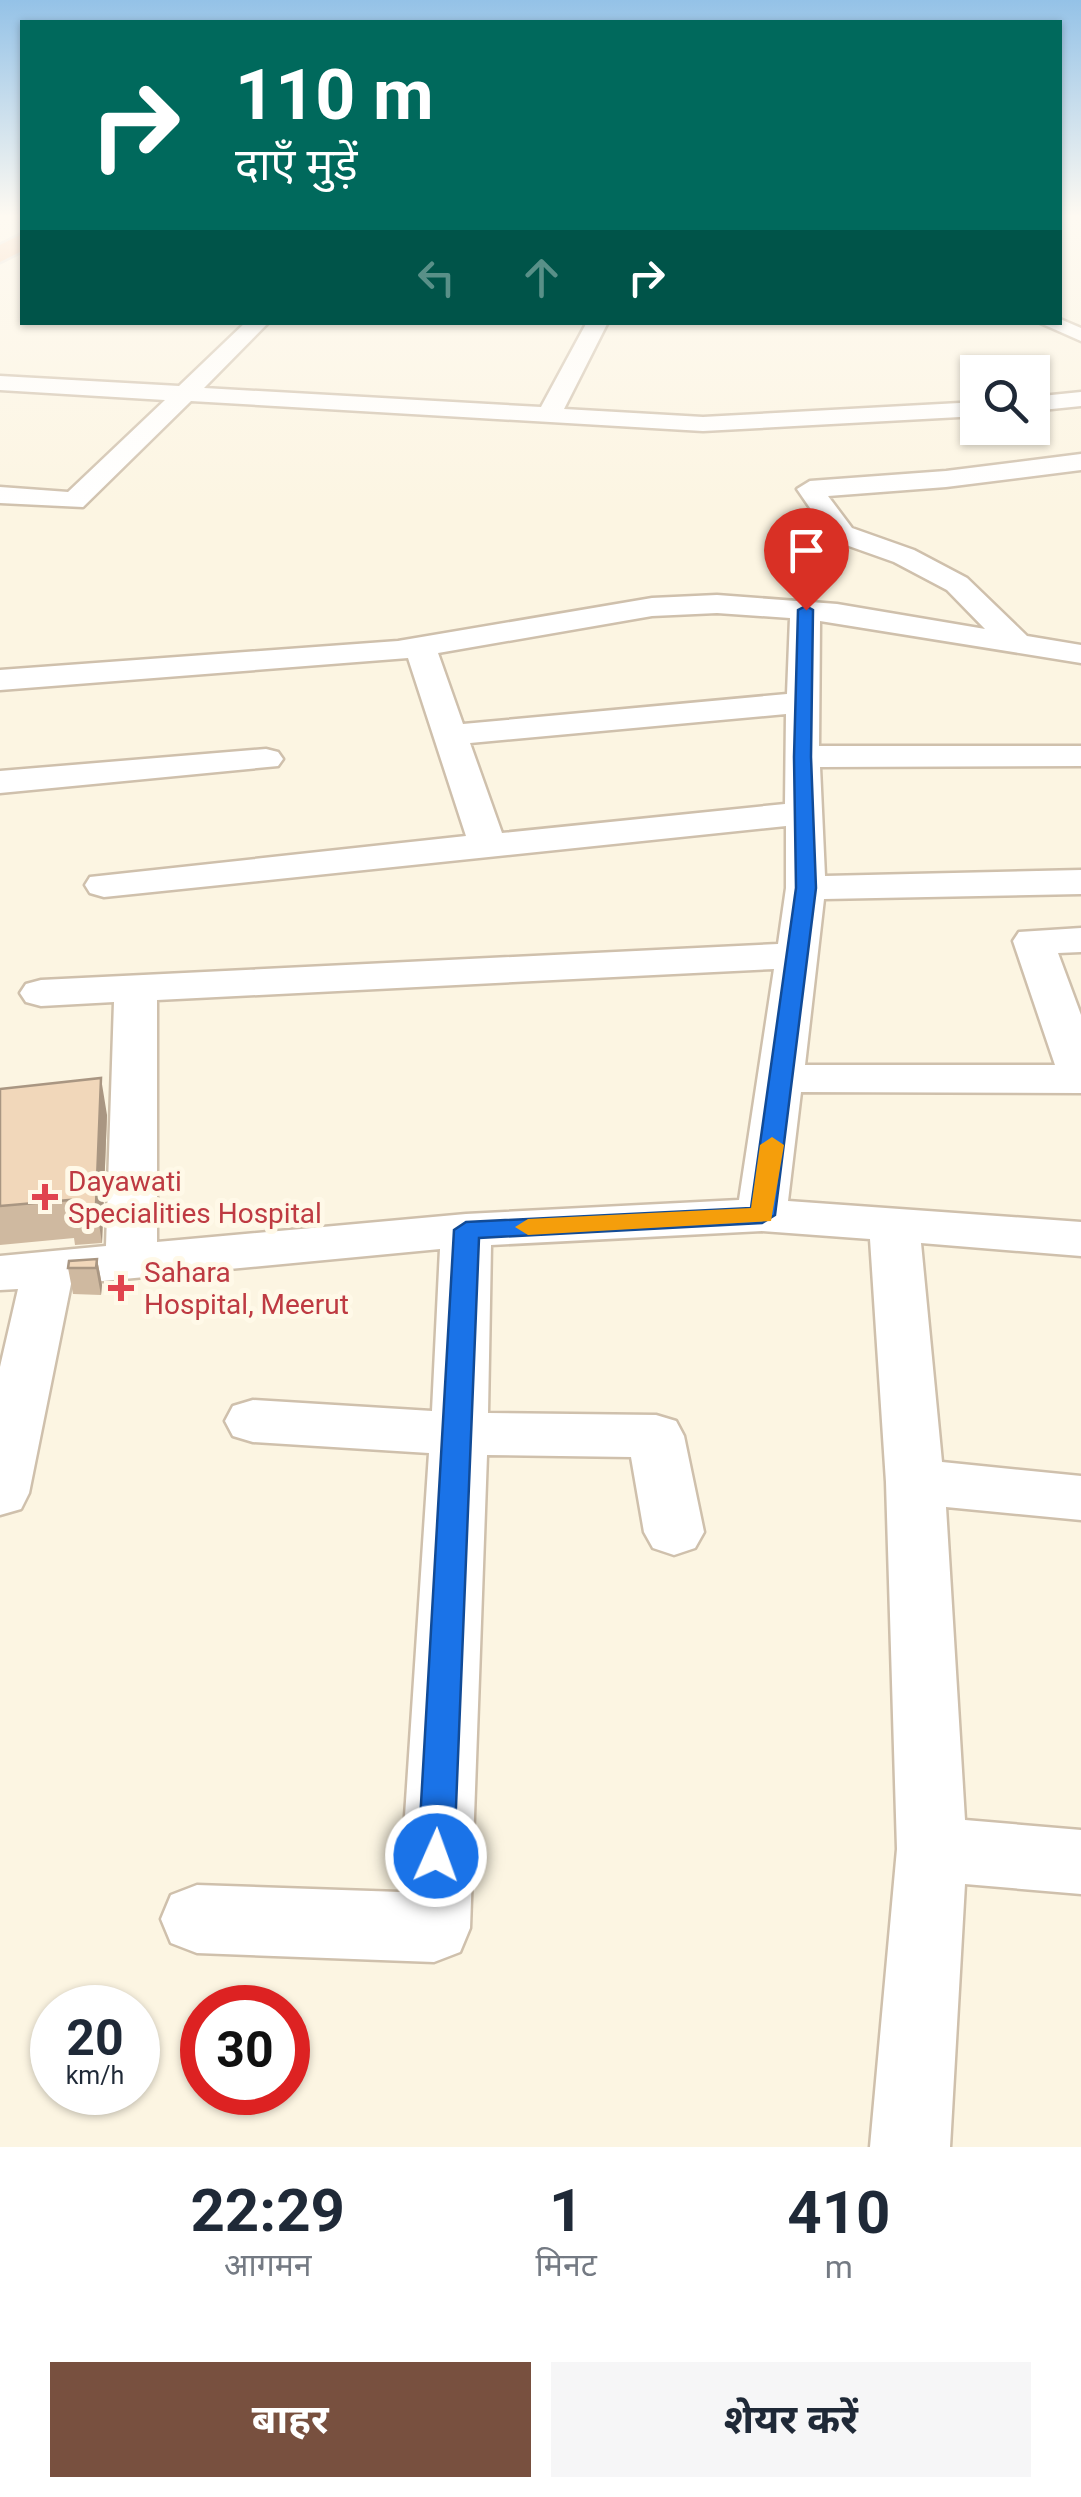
<!DOCTYPE html>
<html lang="hi">
<head>
<meta charset="utf-8">
<style>
	body { margin:0; font-family:Roboto,"Noto Sans Devanagari",sans-serif; background:#f6f6f7; color:#1f2937; height:100vh; display:flex; flex-direction:column; font-size:38px; white-space:nowrap }
	* { box-sizing:border-box; margin:0 }
	p { font-size:32px; color:#747a83 }
	.icon { flex:none; width:55px; height:55px; fill:none; stroke:currentColor; stroke-width:2; stroke-linecap:round; stroke-linejoin:round }
	.map { position:relative; height:2147px; overflow:hidden }
	.drawer { display:flex; flex-direction:column; background:#fff; flex:1 }
	.drawer>* { flex:none }
	.hud { position:absolute; left:20px; top:20px; width:1042px; height:305px; border-radius:0px; box-shadow:0 2px 8px #0004; background:#00695c; color:#fff; overflow:hidden }
	.controls { position:absolute; left:960px; top:355px; display:grid; gap:20px }
	.controls a { display:grid; place-items:center; width:90px; height:90px; border-radius:0px; background:#fff; box-shadow:0 2px 8px #0004; font-size:50px }
	.speed { position:absolute; left:30px; top:1985px; display:flex; gap:20px; font-size:50px; font-weight:700; text-align:center }
	.speed>* { display:grid; place-content:center; width:130px; height:130px; border-radius:50%; background:#fff; box-shadow:0 2px 8px #0004; line-height:1 }
	.speed small { font-size:25px; font-weight:400 }
	.speed .limit { border:15px solid #d22; background:#fff; color:#111 }
	.pin { position:absolute; display:grid; place-items:center; width:85px; height:85px; color:#fff; margin:-102px -42px; border-radius:50% 50% 50% 0; rotate:-45deg; box-shadow:0 0 10px #0007 }
	.pin .icon { rotate:45deg }
	.me { position:absolute; width:110px; margin:-55px; rotate:2deg; stroke-linejoin:round; filter:drop-shadow(0 0 8px #0008) }
	.turn { display:flex; align-items:center; gap:35px; height:210px; padding:0 50px; font-size:45px }
	.turn .icon { width:130px; height:130px; stroke-width:2.5 }
	.turn b { display:block; font-size:70px; line-height:85px }
	.lanes { display:flex; align-items:center; height:95px; padding:0 50px; background:#0003; justify-content:center; gap:50px; direction:ltr }
	.lanes .off { opacity:.35 }
	.eta { display:flex; justify-content:space-evenly; align-items:center; height:170px; text-align:center }
	.eta b { font-size:60px; font-weight:700; line-height:70px }
	.cta { display:flex; gap:20px; margin-top:auto; padding:20px 50px }
	.cta a { flex:1; height:115px; border-radius:0px; background:#78503f; color:#fff; font-size:40px; font-weight:700; line-height:115px; text-align:center }
	.cta a+a { background:#f6f6f7; color:#1f2937 }
	.map>svg:first-child { display:block }
</style>
</head>
<body>
<div class="map">
<svg width="1081" height="2147" viewBox="0 0 1081 2147">
	<rect width="100%" height="100%" fill="#fcf5e2"/>
	<g fill="none" stroke-linecap="round" stroke-linejoin="round">
		<!-- minor casing -->
		<g stroke="#cfc0ac" stroke-width="5">
			<path id="minor" d="M1060 319 1081 328V341L1038 322H1060Z
				M246 322H269L204 388 541 407 587 322H608L564 409 703 417 978 402V416L703 431 191 401 83 507 0 503V487L68 492 165 400 0 390V376L179 386Z
				M1081 392V406L1032 411V397Z
				M1081 454V470L946 487 828 496 852 528 914 550 967 578 1027 636 1081 645V663L820 621 819 746H1081V766L820 767 825 876 1081 870V894L824 899 805 1065H1055L1013 941 1019 932 1081 928V952L1058 953 1081 1015V1093L801 1092 788 1201 1081 1222V1256L921 1243 942 1462 1081 1476V1520L946 1507 965 1820 1081 1830V1894L965 1884 950 2147H870L897 1849 886 1482 870 1239 762 1231 491 1245 488 1413 656 1415 676 1421 684 1436 704 1532 695 1548 674 1555 653 1548 644 1532 631 1457 487 1455 470 1928 460 1952 434 1962 197 1953 171 1943 161 1919 171 1895 197 1885 400 1892 429 1453 253 1442 233 1436 225 1421 233 1406 253 1400 432 1411 440 1249 71 1284 29 1493 21 1509 0 1515V1367L18 1289 0 1290V1256L106 1246 114 1002 41 1006 26 1002 20 993 26 984 41 980 778 944 786 888V826L104 897 90 893 85 885 90 877 466 836 408 658 0 690V670L398 641 652 598 717 595 837 604 985 629 947 590 894 562 832 540 797 489 810 481 946 471ZM717 613 790 618 787 694 463 724 438 653 652 616ZM786 714 785 804 502 833 470 743ZM774 969 739 1200 466 1214 157 1242V1000Z
				M266 749 278 752 283 759 278 766 0 793V771Z"/>
		</g>
		<!-- highway casing -->
		<g stroke="#ddd8d3" stroke-width="5">
			<path id="highway" d="M22 234V251L0 262V245Z"/>
		</g>
		<!-- minor -->
		<use href="#minor" fill="#fff" fill-rule="evenodd"/>
		<!-- highway -->
		<use href="#highway" fill="#f5be99" fill-rule="evenodd"/>
	</g>
	<!-- wall -->
	<path fill="#cfb9a0" d="M0 1089 107 1115 102 1243 75 1245 74 1238 0 1245Z
		M97 1259 102 1285 101 1295 73 1294 68 1268Z"/>
	<!-- shaded-wall -->
	<path fill="#a99682" d="M101 1078 107 1115 102 1243 96 1205Z
		M97 1259 102 1285 101 1295 96 1268Z"/>
	<!-- building -->
	<path fill="#f1d7ba" stroke="#a99682" stroke-width="2.5" d="M101 1078 96 1205 68 1207 70 1200 0 1206V1089Z
		M97 1259 96 1268H68L69 1261Z"/>
	<!-- sky -->
	<linearGradient id="sky" x2="0" y2="1"><stop stop-color="#94c2e7"/><stop offset="0.42" stop-color="#fefaf2"/><stop offset="1" stop-color="#fefaf2" stop-opacity="0"/></linearGradient>
	<rect width="1081" height="515" fill="url(#sky)"/>
	<!-- route -->
	<path fill="#1a73e8" stroke="#114b97" stroke-width="2.5" d="M806 606 813 610 811 757 816 888 775 1215 762 1223 479 1238 454 1856 449 1867 436 1872 423 1867 418 1856 454 1230 466 1222 751 1208 796 888 794 757 798 610Z"/>
	<!-- slow -->
	<path fill="#f59e0b" d="M772 1137 784 1145 771 1221 528 1235 515 1227 528 1219 751 1208 760 1145Z"/>
	<!-- markers -->
	<g fill="#e0444e" stroke="#fff9e8" stroke-width="4">
		<path d="M40 1182h10v10h10v10h-10v10h-10v-10h-10v-10h10z"/>
		<path d="M116 1273h10v10h10v10h-10v10h-10v-10h-10v-10h10z"/>
	</g>
	<g text-anchor="middle" stroke-width="10" stroke-linejoin="round" paint-order="stroke">
		<!-- health labels -->
		<g font-size="28" fill="#be3a42" stroke="#fff9e8" text-anchor="start">
			<text x="68" y="1191">Dayawati<tspan x="68" dy="32">Specialities Hospital</tspan></text>
			<text x="144" y="1282">Sahara<tspan x="144" dy="32">Hospital, Meerut</tspan></text>
		</g>
	</g>
</svg>
<div class="controls">
<a><svg class="icon" aria-label="search" viewBox="0 0 24 24"><circle cx="10" cy="10" r="6"/><path d="M15 15l6 6"/></svg></a>
</div>
<div class="speed"><div>20<small>km/h</small></div><div class="limit">30</div></div>
<div class="pin" style="left:806px;top:610px;background:#d93025"><svg class="icon" aria-label="arrive" viewBox="0 0 24 24"><path d="M6 21V4h12l-3 4 3 4H6"/></svg></div>
<svg class="me" style="left:436px;top:1856px" viewBox="-20 -20 40 40"><circle r="17" fill="#1a73e8" stroke="#fff" stroke-width="3"/><path d="M0-11L8 9 0 5-8 9z" fill="#fff"/></svg>
<div class="hud">
<div class="turn"><svg class="icon" aria-label="right" viewBox="0 0 24 24"><path d="M7 20v-9h11M14 6l5 5-5 5"/></svg><div><b>110 m</b>दाएँ मुड़ें</div></div>
<div class="lanes"><svg class="icon off" aria-label="left" viewBox="0 0 24 24"><path d="M17 20v-9H6M10 6l-5 5 5 5"/></svg><svg class="icon off" aria-label="ahead" viewBox="0 0 24 24"><path d="M12 20V5M6 11l6-6 6 6"/></svg><svg class="icon" aria-label="right" viewBox="0 0 24 24"><path d="M7 20v-9h11M14 6l5 5-5 5"/></svg></div>
</div>
</div>
<section class="drawer">
<div class="eta">
<div><b>22:29</b><p>आगमन</p></div>
<div><b>1</b><p>मिनट</p></div>
<div><b>410</b><p>m</p></div>
</div>
<div class="cta"><a>बाहर</a><a>शेयर करें</a></div>
</section>
</body>
</html>
